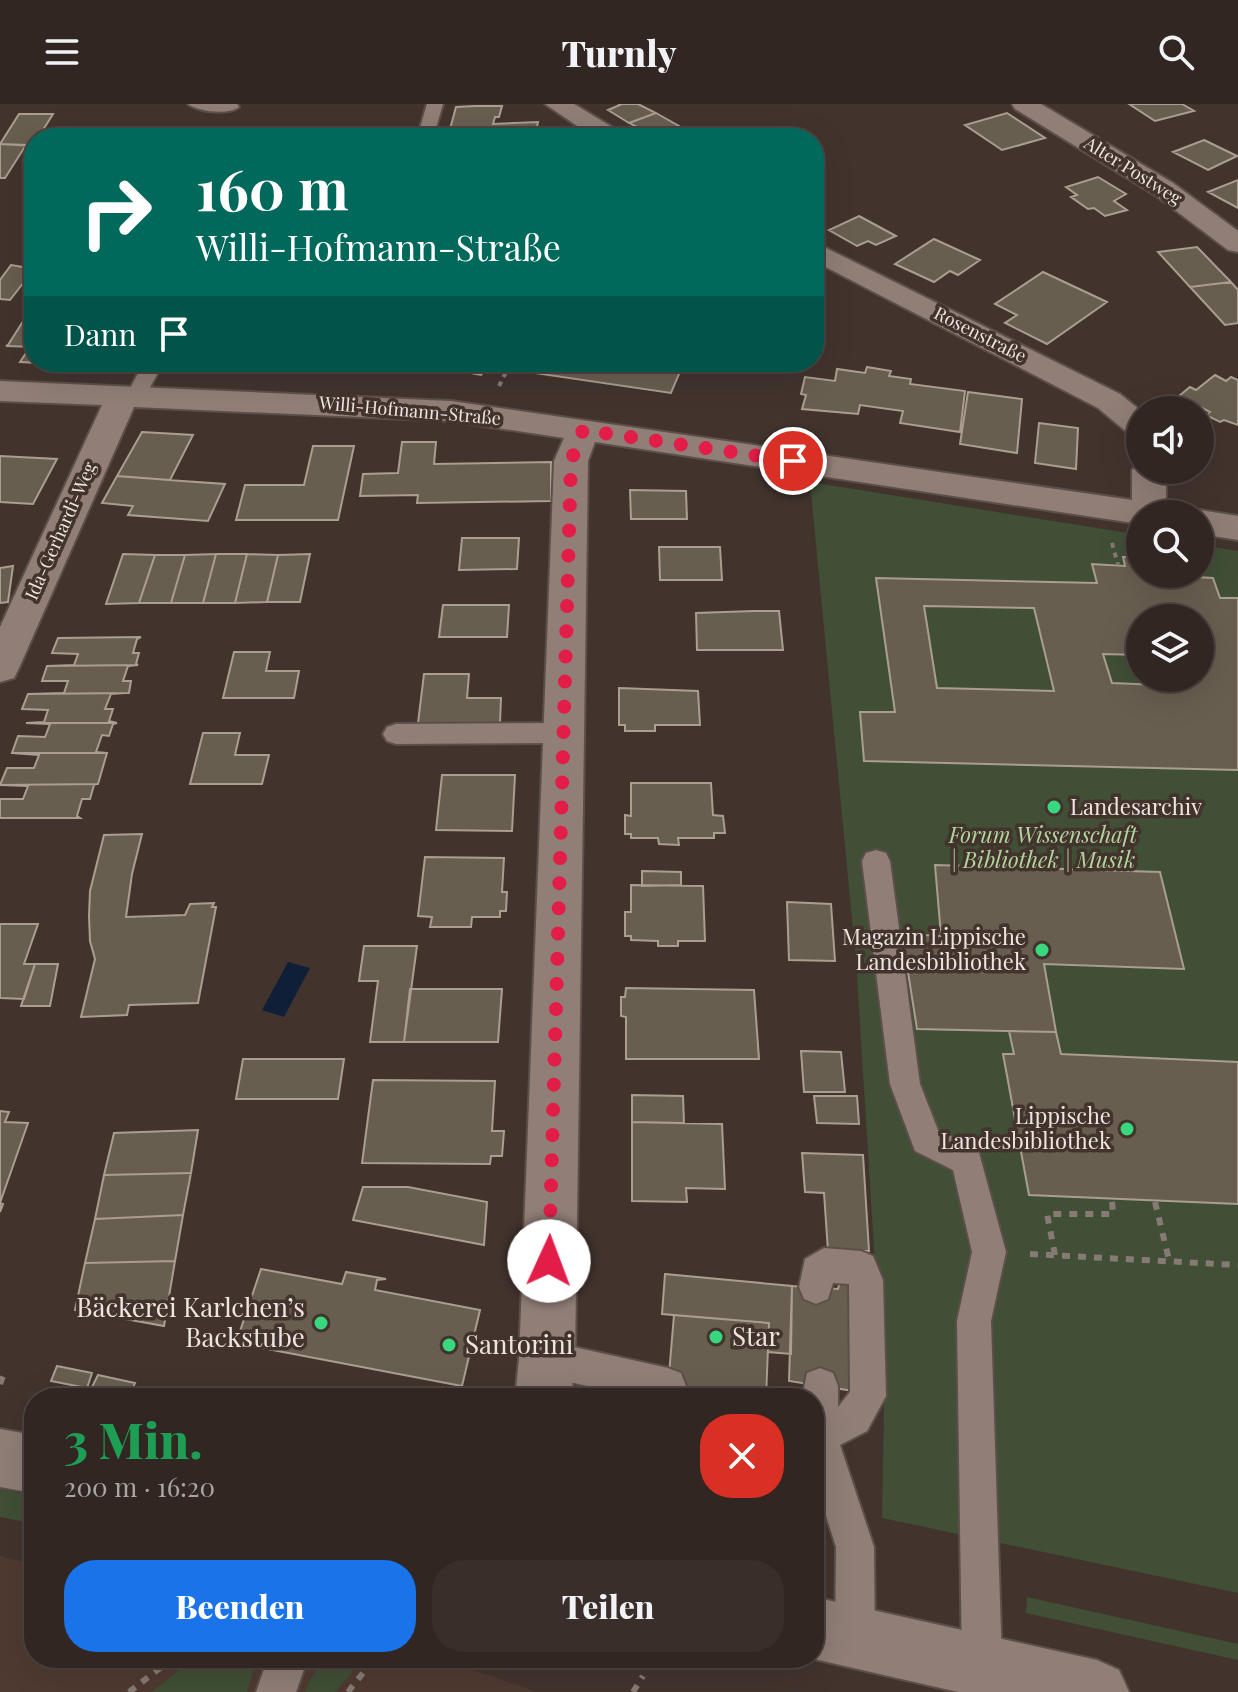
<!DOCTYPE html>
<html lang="de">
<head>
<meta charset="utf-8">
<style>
	body { margin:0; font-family:"Playfair Display",serif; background:#3a2e2a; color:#f1f3f6; height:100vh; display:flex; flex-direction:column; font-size:30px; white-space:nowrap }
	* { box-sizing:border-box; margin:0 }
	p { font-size:26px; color:#a8a5a5 }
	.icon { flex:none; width:44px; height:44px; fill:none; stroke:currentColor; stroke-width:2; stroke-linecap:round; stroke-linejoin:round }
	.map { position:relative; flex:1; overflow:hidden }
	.side { position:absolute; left:24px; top:1284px; width:800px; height:280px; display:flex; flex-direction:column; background:#322622; border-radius:32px; box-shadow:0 8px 32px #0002,0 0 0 2px #4d4340 }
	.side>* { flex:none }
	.top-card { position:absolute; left:24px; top:24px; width:800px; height:244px; border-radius:32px; box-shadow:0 8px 32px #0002,0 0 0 2px #4d4340; background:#00695c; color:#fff; overflow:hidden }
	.fabs { position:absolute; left:1126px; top:292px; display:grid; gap:16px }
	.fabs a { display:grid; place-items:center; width:88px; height:88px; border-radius:50%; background:#322622; box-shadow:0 8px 32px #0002,0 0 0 2px #4d4340; font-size:40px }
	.pin { position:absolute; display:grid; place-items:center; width:68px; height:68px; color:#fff; margin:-34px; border:4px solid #fff; border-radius:50%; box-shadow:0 2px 8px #0007 }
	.me { position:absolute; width:88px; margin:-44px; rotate:2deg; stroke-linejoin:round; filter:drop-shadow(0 0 6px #0008) }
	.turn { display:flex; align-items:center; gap:28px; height:168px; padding:0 40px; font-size:36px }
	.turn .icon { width:104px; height:104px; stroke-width:2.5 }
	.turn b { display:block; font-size:56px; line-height:68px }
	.then { display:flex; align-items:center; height:76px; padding:0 40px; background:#0003; gap:16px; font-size:30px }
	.round { display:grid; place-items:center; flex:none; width:84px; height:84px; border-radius:32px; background:#3a2e2a }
	.summary { display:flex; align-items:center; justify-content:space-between; height:136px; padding:0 40px }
	h1 { font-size:48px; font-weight:800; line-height:60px; color:#1e9e55 }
	.action { display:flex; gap:16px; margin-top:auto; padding:16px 40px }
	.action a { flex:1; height:92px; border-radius:32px; background:#1a73e8; color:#fff; font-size:32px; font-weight:800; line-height:92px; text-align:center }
	.action a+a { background:#3a2e2a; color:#f1f3f6 }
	header { display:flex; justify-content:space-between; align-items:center; height:104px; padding:0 40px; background:#322622; font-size:36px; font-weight:800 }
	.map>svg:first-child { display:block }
</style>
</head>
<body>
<header><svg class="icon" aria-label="menu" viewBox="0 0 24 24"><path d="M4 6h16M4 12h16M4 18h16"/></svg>Turnly<svg class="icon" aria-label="search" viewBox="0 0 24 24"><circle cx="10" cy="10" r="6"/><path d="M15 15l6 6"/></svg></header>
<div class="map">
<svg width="1238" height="1588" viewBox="0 0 1238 1588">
	<rect width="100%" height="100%" fill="#42332d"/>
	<!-- built -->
	<path fill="#4f3a31" d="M0 1452 34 1460V1554H412L480 1568 537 1588H0Z"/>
	<!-- green -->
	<path fill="#404f36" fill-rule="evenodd" d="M810 378 1140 431V470H1200V441L1238 447V1489L882 1414 884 1305 856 857ZM1140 514H1200V574H1140Z
		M0 1385 34 1392V1420L0 1413Z
		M1027 1493 1238 1540V1556L1026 1509Z
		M194 1554H257L247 1588H152Z
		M323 1554H356L352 1569 335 1588H304Z"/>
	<!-- water -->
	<path fill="#0f1f38" d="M288 858 310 864 284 913 262 906Z"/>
	<!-- building -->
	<path fill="#685e50" stroke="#a99e90" stroke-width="2" fill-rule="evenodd" d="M618 0H638L656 9 629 19 608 6 620 1Z
		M1129 0H1182L1194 7 1155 17Z
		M475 2H502L499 13H495L493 20 538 18 535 32 484 34 486 25H450L456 3Z
		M656 9 679 22 683 26 667 33 660 30 655 32 629 19Z
		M1007 9 1045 34 1002 46 965 21Z
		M19 10H53L38 34H34L33 42 0 40Z
		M188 29 222 30 221 32 238 34H186Z
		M1204 36 1237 52 1208 66 1173 48Z
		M0 40 26 41 5 74H0Z
		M1098 73 1126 90 1114 97 1127 106 1105 112 1094 104 1088 105 1071 93 1077 91 1066 83Z
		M1238 76V104L1208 88Z
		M859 112 896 132 876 141 868 137 857 142 829 126Z
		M934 135 980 156 958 171 950 167 934 178 895 160Z
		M1197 143 1231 178 1190 183 1158 148Z
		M11 161 34 165 10 196 0 195V176Z
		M1043 168 1107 198 1047 240 1005 219 1017 211 995 200Z
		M1231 178 1238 186V219L1225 221 1190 183Z
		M34 200V243L6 242 8 241Z
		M30 243H34V258H105L103 262 20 258Z
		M412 258H491L481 271Z
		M532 258H684L671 289 528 268Z
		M867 263 891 267 889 272 911 275 910 280 965 287 960 328 900 319 903 307 860 301 858 310 802 305 806 291 801 290 805 273 835 277 837 265 865 269Z
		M1215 271 1226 277 1231 273 1238 276V321L1224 316 1220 318 1206 311 1210 308 1179 292 1190 283 1196 286Z
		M968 288 1022 295 1017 349 960 340Z
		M1039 319 1078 324 1076 365 1035 359Z
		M142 328 193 331 170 376 117 372Z
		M402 338H436L434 360 551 358V397L417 399 418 391 360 392 363 370 398 369Z
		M313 342H354L338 416H236L245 381H304Z
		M0 352 57 355 33 400 0 398Z
		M117 372 182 377 225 380 208 417 128 411 133 402 102 399Z
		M630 386 686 387 687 415H631Z
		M462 434H519L517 465 459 466Z
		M659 443H720L722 476H660Z
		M123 450 155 451 139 499 106 500Z
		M216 450 203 499H171L185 451Z
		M216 450H247L235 499H203Z
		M247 450 278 451 267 498 235 499Z
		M310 450 300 498H267L278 451Z
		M155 451H185L171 499H139Z
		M1123 453H1140V470L1213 474 1220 494H1238V666L864 657 860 608H895L876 474 1097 479 1092 460 1125 462ZM924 502 1034 504 1054 587 937 584ZM1140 514H1200V574H1157L1159 581 1112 579 1103 550 1140 551Z
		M13 462 8 498 0 499V464Z
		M443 501H509L507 533H439Z
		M754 507H779L783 546H697L696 509Z
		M141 533 137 535 133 549H139L136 560 138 561 47 562 74 561 78 550 52 549 58 534Z
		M234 548H270L266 567H299L294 594H223Z
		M138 561 128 562 123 577H131L129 589 28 590 64 589 68 577H42L47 562Z
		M424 570H469L467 594H501L500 619H418Z
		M619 584 698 587 700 621H655V627H625V621H619Z
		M129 589 111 590 105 605H113L109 617 117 619H26L44 618 48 606 22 605 28 590Z
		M26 619H117L113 620 109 632 102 631 96 648 107 649H12L18 632 45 633 50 620Z
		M203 629H240L235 651H269L262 680H190Z
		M12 649H107L98 680 0 681 7 664H34L39 651Z
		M442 671H515L512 727 436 726Z
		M631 679H711L713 711 723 712 725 729H714V734H678L679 741 659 740 658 734H631V730H625V711L631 712Z
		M98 680 94 681 90 695H82L77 712 80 714H0V695H23L28 682 0 681Z
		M142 730 132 770 126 813 185 811 190 800 214 799 212 803H216L198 899 129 901 127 911 81 913 95 855 90 837 89 812 90 787 104 731Z
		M425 753 504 754 502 788H507L506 807H500V813H472L471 823H430L432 813 418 812Z
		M935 761 1160 768 1184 865 1044 860 1056 928 917 925 902 830 941 832Z
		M642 767 681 768V781L642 782Z
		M631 781 703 782 705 837H678V842H658V837L631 836V832H625V808H631Z
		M787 798 831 800 835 857 789 856Z
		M0 820H38L24 860H35L24 895 0 894Z
		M364 842H417L404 938H370L378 877H359Z
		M35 860H58L50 902H21Z
		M626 884 754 886 759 955H626V913L621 912V893H625Z
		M410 885H502L498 938H404Z
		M1009 927 1056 928 1061 950 1238 958V1100L1029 1091 1003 950H1014Z
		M801 947 841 948 845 988H804Z
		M243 955H344L338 995H236Z
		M373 976 495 977 492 1027H504L502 1052H491L490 1060 362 1059Z
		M632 991 683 992 684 1019 632 1018Z
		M814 992H857L859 1020 817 1019Z
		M0 1007 9 1008 5 1018 28 1019 0 1099 3 1100 0 1108Z
		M632 1018 722 1020 725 1085 686 1084 687 1098 632 1097Z
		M198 1026 191 1069 104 1071 114 1029Z
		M802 1049 863 1051 869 1147H828L824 1089 805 1088Z
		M191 1069 183 1111 95 1115 104 1071Z
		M363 1083H408L487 1098 484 1141 353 1116Z
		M183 1111 175 1157 85 1159 95 1115Z
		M175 1157 164 1222 75 1206 85 1159Z
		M261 1165 342 1180 346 1168 386 1175 377 1176 375 1186 480 1206 462 1282 236 1239Z
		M665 1170 792 1182 791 1250 768 1248 769 1219 662 1210Z
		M840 1177 858 1179 860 1288 789 1277 792 1182 838 1185Z
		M674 1211 769 1219 766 1294H667Z
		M57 1262 92 1269 87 1284 51 1277Z
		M98 1271 135 1279 129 1293 91 1285Z"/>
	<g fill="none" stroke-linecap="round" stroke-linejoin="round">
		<!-- service casing -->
		<g stroke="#5c4f4a" stroke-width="4">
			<path id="service" d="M188 0H237L239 3C229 11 198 8 188 0Z
				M427 0H443L433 34H417Z
				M144 258H164L143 296H129L126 292Z
				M563 619 572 622 576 629 572 636 563 639 396 640 387 637 383 630 387 623 396 620Z
				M876 746 886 749 890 757 920 980 938 1026 978 1045 1006 1148 991 1217 1002 1560 996 1574 982 1580 968 1574 962 1560 957 1217 972 1148 953 1066 915 1047 890 980 862 757 866 749Z
				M824 1144 861 1147 873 1152 883 1176 886 1292 867 1327 840 1341 874 1443 875 1534 869 1548 855 1554 841 1548 835 1534 836 1443 814 1374V1294H802L807 1269 820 1264 833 1269 838 1282V1303L850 1288 849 1180 833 1179 828 1195 816 1200 804 1195 799 1183 805 1155Z
				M547 1237 668 1264 681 1269 686 1282 681 1294H642L547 1273 535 1267 529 1255 535 1243Z
				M268 1554H308L296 1588H256Z"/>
		</g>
		<!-- minor casing -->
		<g stroke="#5c4f4a" stroke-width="4">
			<path id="minor" d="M545 0H574L622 29 626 34H595Z
				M1012 0H1041L1173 79 1238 127V148L1228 146 1155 91 1015 5Z
				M814 138 1120 290 1140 306V333L1129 330 1098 304 814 157Z
				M0 277 451 297 1132 396V366L1140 358V366H1166V410H1140V420L595 338 588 357 575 1255 571 1294H515L519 1255 554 357 564 334 451 317 134 303 19 564 14 574 0 578V523L102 301 0 297Z
				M1200 406 1238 412V436L1200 430V410H1188Z"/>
		</g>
		<!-- secondary casing -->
		<g stroke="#5c4f4a" stroke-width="4">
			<path id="secondary" d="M0 1325 34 1331V1389L0 1383Z
				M814 1493 1097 1556 1119 1566 1129 1588H958L814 1555Z"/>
		</g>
		<!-- path-far2 -->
		<path stroke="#877a75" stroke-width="3" stroke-dasharray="4 4" stroke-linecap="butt" d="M505 270 511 258"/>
		<!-- path-far1 -->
		<path stroke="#877a75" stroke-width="4" stroke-dasharray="5 5" stroke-linecap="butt" d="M499 282 506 268
			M1112 439 1118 461"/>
		<!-- path -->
		<path stroke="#877a75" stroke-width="6" stroke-dasharray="8 8" stroke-linecap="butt" d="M1155 1098 1169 1156
			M1030 1150 1238 1161
			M1055 1151 1047 1110H1113L1112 1096
			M0 1280 4 1269
			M129 1588 173 1554
			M348 1588 375 1554
			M633 1588 643 1572"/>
		<!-- service -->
		<use href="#service" fill="#907e77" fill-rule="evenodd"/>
		<!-- minor -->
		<use href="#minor" fill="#907e77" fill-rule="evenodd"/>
		<!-- secondary -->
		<use href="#secondary" fill="#907e77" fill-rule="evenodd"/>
	</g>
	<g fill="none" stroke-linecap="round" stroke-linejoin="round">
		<!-- route -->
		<path stroke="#e11d48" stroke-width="14" stroke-dasharray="0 25.2" d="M549 1157 571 357 583 326 793 357"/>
	</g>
	<!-- markers -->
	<g fill="#39d87f" stroke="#42332d" stroke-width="3">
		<circle cx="1054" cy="703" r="8"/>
		<circle cx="1042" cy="846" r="8"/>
		<circle cx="1127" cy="1025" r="8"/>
		<circle cx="321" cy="1219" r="8"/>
		<circle cx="716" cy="1233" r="8"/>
		<circle cx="449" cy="1241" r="8"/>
	</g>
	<g text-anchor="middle" stroke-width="7" stroke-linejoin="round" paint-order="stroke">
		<!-- far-street labels -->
		<g font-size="18" fill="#eee4e0" stroke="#42332d">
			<text transform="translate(1133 67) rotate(32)" y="6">Alter Postweg</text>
			<text transform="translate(980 231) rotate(27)" y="6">Rosenstraße</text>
			<text transform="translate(410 307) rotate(5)" y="6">Willi-Hofmann-Straße</text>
			<text transform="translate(61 427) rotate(-66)" y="6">Ida-Gerhardi-Weg</text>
		</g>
		<!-- poi labels -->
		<g font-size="22" fill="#eee4e0" stroke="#42332d" text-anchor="end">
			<text x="1070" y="711" text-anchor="start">Landesarchiv</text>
			<text x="1026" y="841">Magazin Lippische<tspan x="1026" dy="25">Landesbibliothek</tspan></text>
			<text x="1111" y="1020">Lippische<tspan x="1111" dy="25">Landesbibliothek</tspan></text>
		</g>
		<!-- park labels -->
		<g font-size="22" font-style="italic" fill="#b2d49d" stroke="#42332d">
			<text x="1043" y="739">Forum Wissenschaft<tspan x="1043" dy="25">| Bibliothek | Musik</tspan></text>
		</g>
		<!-- near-poi labels -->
		<g font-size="26" fill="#eee4e0" stroke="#42332d" text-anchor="start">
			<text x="305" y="1213" text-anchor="end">Bäckerei Karlchen’s<tspan x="305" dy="30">Backstube</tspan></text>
			<text x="732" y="1242">Star</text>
			<text x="465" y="1250">Santorini</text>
		</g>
	</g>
</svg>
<div class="fabs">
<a><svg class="icon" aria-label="sound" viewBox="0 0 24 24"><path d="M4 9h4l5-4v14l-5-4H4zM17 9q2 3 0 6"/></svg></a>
<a><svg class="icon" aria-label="search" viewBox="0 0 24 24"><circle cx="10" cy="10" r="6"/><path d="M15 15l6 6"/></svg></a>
<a><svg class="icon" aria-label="layers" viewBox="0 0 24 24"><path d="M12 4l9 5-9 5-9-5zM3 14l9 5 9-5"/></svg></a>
</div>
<div class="pin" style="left:793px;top:357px;background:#d93025"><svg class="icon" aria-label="arrive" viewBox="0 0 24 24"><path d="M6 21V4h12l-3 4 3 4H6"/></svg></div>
<svg class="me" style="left:549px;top:1157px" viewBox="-20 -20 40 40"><circle r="19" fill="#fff"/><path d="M0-13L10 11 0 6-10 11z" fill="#e11d48"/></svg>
<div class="top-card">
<div class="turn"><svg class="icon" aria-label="right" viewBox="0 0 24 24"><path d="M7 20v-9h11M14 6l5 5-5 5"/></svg><div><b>160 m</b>Willi-Hofmann-Straße</div></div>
<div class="then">Dann<svg class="icon" aria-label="arrive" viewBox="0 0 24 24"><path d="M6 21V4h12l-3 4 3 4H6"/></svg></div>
</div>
<section class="side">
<div class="summary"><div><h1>3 Min.</h1><p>200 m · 16:20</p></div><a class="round" style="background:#d93025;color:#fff"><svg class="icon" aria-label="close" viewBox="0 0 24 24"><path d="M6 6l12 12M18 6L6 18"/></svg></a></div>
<div class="action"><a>Beenden</a><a>Teilen</a></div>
</section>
</div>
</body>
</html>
